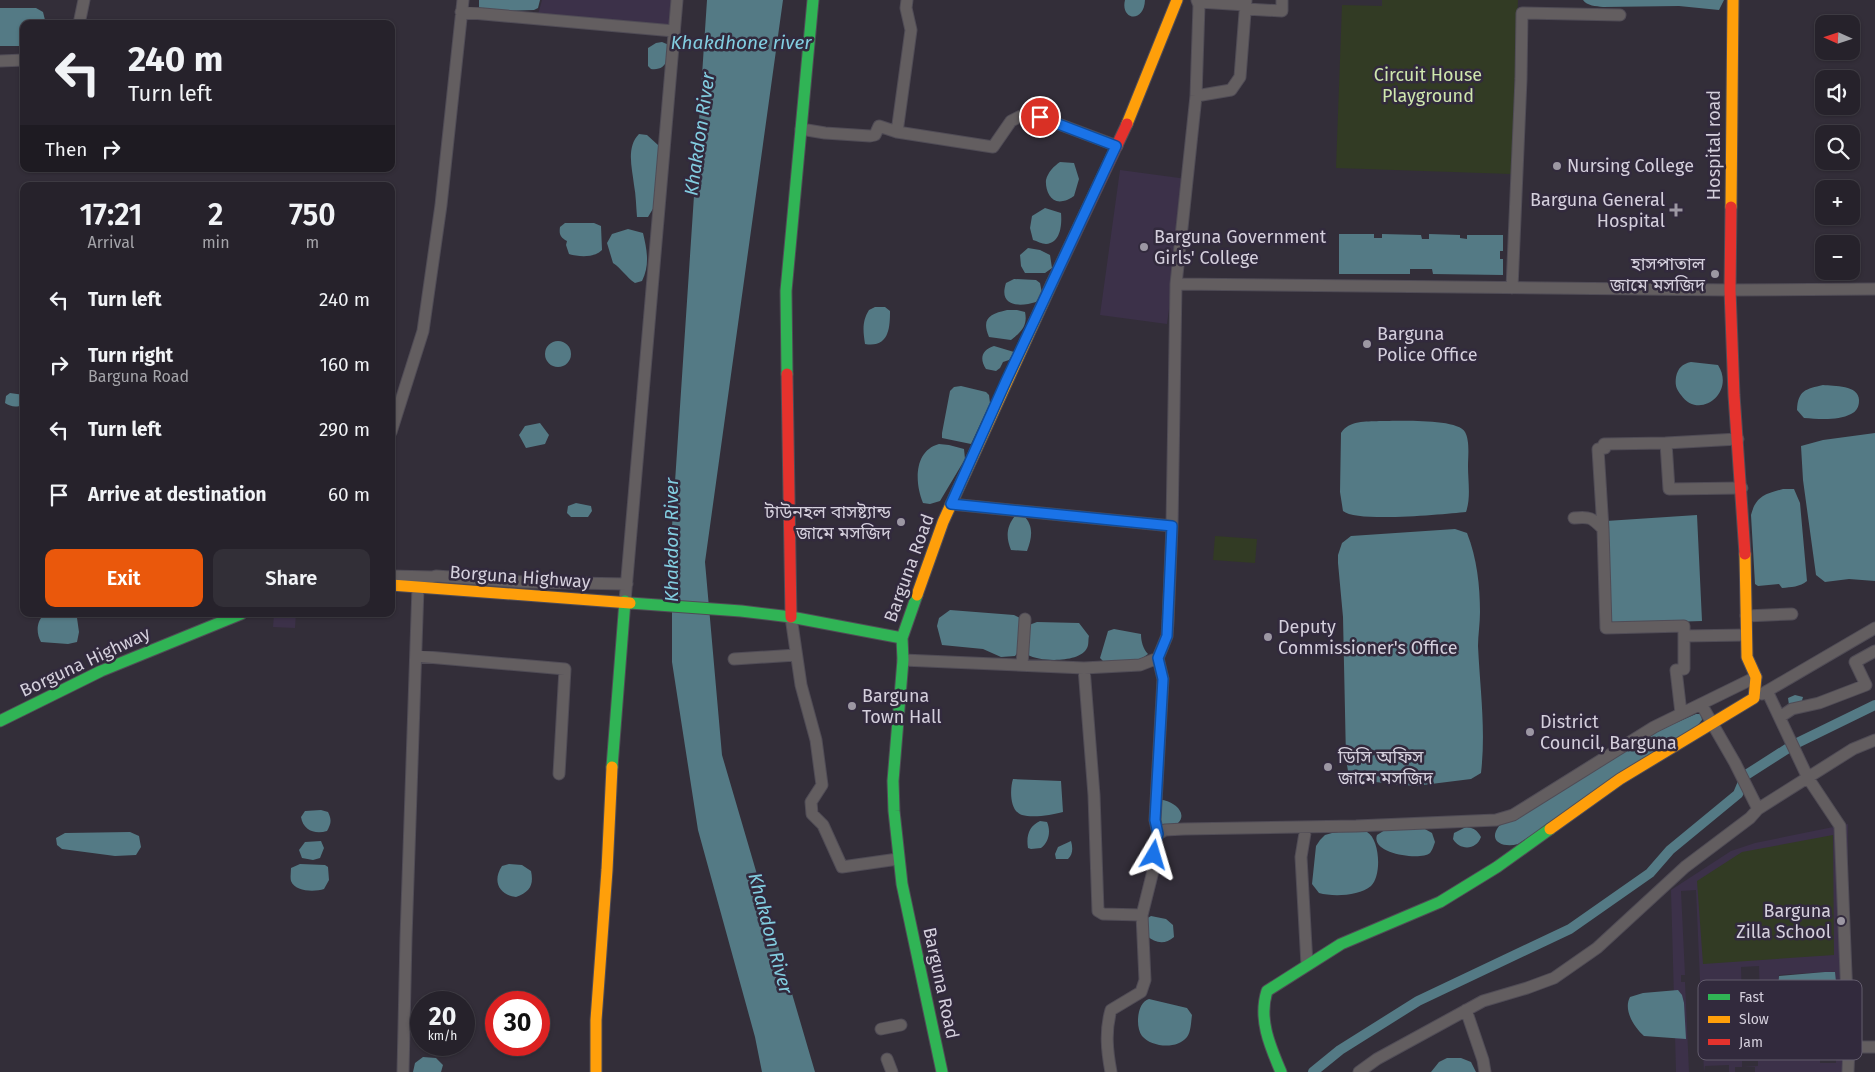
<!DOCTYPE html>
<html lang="en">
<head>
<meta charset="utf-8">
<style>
	body { margin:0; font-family:"Fira Sans","Noto Sans Bengali",sans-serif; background:#322f37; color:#f1f3f6; height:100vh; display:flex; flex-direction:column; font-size:19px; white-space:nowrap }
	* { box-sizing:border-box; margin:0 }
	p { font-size:16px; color:#a4a4a9 }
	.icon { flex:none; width:28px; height:28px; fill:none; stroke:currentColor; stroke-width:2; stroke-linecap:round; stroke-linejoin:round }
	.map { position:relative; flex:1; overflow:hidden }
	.sheet { position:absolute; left:20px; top:182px; width:375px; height:435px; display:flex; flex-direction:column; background:#26222b; border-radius:10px; box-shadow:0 1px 4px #0004,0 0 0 1px #423f47 }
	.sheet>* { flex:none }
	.top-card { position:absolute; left:20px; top:20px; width:375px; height:152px; border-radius:10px; box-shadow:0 1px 4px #0004,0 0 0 1px #423f47; background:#26222b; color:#f1f3f6; overflow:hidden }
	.needle { width:32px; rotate:273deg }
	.tools { position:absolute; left:1815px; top:15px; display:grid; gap:10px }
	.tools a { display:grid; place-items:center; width:45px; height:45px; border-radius:10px; background:#26222b; box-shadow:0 1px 4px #0004,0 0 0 1px #423f47; font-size:25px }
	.speed { position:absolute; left:410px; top:991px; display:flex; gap:10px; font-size:25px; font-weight:700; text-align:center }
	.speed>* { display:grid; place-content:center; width:65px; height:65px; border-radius:50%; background:#26222b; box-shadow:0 1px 4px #0004,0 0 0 1px #423f47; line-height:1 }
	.speed small { font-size:12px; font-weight:400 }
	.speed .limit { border:8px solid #d22; background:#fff; color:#111 }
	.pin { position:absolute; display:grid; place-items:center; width:42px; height:42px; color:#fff; margin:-21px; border:2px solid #fff; border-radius:50%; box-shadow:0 1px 5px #0007 }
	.me { position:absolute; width:55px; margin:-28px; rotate:7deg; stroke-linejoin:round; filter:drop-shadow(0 0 4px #0008) }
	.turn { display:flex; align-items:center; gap:18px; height:105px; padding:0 25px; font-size:22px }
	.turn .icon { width:65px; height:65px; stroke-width:2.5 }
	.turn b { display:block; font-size:35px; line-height:42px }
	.then { display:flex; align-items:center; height:48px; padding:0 25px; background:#0003; gap:10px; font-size:19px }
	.eta { display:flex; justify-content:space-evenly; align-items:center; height:85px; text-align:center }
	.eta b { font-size:30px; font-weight:600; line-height:35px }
	.cta { display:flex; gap:10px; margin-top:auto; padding:10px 25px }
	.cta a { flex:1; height:58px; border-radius:10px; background:#ea580c; color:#fff; font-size:20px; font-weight:600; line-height:58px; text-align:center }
	.cta a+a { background:#322f37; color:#f1f3f6 }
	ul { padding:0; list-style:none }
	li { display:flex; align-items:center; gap:15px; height:65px; padding:0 25px }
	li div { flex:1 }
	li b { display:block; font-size:19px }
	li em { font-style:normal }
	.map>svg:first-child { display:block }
</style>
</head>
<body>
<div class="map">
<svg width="1875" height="1072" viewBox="0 0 1875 1072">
	<rect width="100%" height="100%" fill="#332e39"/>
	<!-- built -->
	<path fill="#3c3149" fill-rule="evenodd" d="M542 0H673L669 30 537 18Z
		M1120 170 1187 179 1167 324 1100 315Z
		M274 614H296L295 628 273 627Z
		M1848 824 1847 1072H1755V1067H1735V1072H1729V1065L1705 1066 1704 1072 1696 890 1681 891 1685 975H1681V982H1685L1689 1072H1676L1671 890 1731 851 1755 843ZM1759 966 1761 1030 1743 1031 1741 967ZM1825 972H1835L1830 1025 1775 1020 1779 975ZM1753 1038H1766V1059H1754ZM1820 1052H1836V1063H1820ZM1742 1061H1758V1066L1742 1067Z"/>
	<!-- green -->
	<path fill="#323b24" d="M1382 0H1518L1511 174 1336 168 1342 5 1382 6Z
		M1215 536 1257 539 1255 563 1213 560Z
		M1833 835 1834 955 1703 964 1697 881 1742 852Z"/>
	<!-- water -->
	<path fill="#547a85" d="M479 0H540L538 8 534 10 494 11 479 9Z
		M707 0H783L705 562 722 755 815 1072H762L755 1037 698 830 672 662V527Z
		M1125 0H1145C1144 24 1120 20 1125 0Z
		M1583 0H1724L1719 10 1679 6 1603 7C1596 6 1587 6 1583 0Z
		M0 8H36L43 12 46 24H24V46H0Z
		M662 42 669 45C668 57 668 71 651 69L648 66V48L656 43Z
		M639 134 647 135 658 145 659 156 654 207 648 217H637C636 206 636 195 634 185 632 168 626 147 639 134Z
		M1060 162 1074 163 1079 179 1074 196C1071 198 1066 201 1063 201 1051 204 1045 190 1046 180 1048 172 1054 166 1060 162Z
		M1045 208 1061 213C1062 224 1061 243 1046 244 1042 244 1037 241 1033 240L1030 228 1032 216Z
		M565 223H594L601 226 602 250C594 258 579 257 569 254L566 245 567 241C560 237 559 234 560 227Z
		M628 229 643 233C647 250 650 265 642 281L635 283C626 277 622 269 613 263L607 243 612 234Z
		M1339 234H1374V238H1382V234L1421 235 1422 239H1429V234L1460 235V238L1467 239V235H1503V251H1500V259H1503V275L1433 274 1432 269H1410V274H1339Z
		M1028 248 1040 250 1050 255 1052 268 1045 273H1025L1021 266 1020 255Z
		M1014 279 1036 280 1040 283 1042 293 1036 302C1020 307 998 307 1006 283Z
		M875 307H885L890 311C890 328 889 348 865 344 863 331 862 321 869 310Z
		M1007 310H1017L1025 312C1028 326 1021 332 1011 340L989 337C981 318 990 314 1007 310Z
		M545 354a13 13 0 1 1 26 0a13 13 0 1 1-26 0Z
		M994 346 1014 352 1009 360 1003 362 1000 368 996 371 986 369C979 358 982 350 994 346Z
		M1691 362 1718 365C1736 393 1699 421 1681 395 1676 389 1675 385 1676 377 1678 368 1682 364 1691 362Z
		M1823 385C1834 386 1860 385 1859 401 1859 407 1856 412 1851 414 1838 421 1818 419 1804 418L1797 410C1798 390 1806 389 1823 385Z
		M961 386 986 392 989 395 990 403 971 444 942 438V433L950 391 954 387Z
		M10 393 24 395V404C17 408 11 407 5 403L6 396Z
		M1379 421C1395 421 1458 418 1465 432 1470 441 1468 456 1468 466 1468 481 1471 498 1466 512 1445 514 1357 523 1343 511L1340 492 1341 433C1349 420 1366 422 1379 421Z
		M540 423 549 435 545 444 526 448 519 435 525 426Z
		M1875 433V581L1849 579 1825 582 1816 575 1803 480 1801 446 1823 440Z
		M939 444 949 445 964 449 965 459 940 501 930 504 923 503C915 484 913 451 939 444Z
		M1783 489H1794L1800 503 1807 581C1800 587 1791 587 1782 588L1779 584 1758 586 1755 584 1751 515C1756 496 1765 494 1783 489Z
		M576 503 591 506 592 511 588 517H571L567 513 568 506Z
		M1697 515 1702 621 1610 624 1606 521Z
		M1015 516H1024C1034 526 1032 538 1027 551L1011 550C1006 538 1006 527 1015 516Z
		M1455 529 1467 533C1477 558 1480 586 1480 612 1480 624 1478 635 1478 646 1480 689 1486 730 1481 773L1471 779 1415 786 1375 782 1357 783 1352 780 1348 771 1346 759 1343 617 1338 563V555L1342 543 1351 536Z
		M950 610 1014 615 1020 618 1018 652 1015 656 1001 657 983 649 942 645 937 626 939 618Z
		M45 614 77 618 79 632 77 642 68 644 41 642C36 633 36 621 45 614Z
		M1037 622 1079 623 1089 636C1088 639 1089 645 1087 648 1080 663 1040 662 1028 655L1029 625Z
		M1114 629 1141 634C1141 641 1143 649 1148 654L1137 662 1103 661 1100 658 1108 631Z
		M1795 695 1803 697 1801 704 1789 705 1788 698Z
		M1696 714H1701L1702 720 1697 726 1518 844C1504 848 1487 842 1499 826 1564 787 1626 743 1696 714Z
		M1013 779 1061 781 1063 812C1052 815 1033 818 1022 815 1009 811 1010 788 1013 779Z
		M1161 800C1171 800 1189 812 1178 823 1175 826 1168 827 1163 829L1153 809Z
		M321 810 328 812C332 820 331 824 327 831 315 835 303 830 301 817L305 811Z
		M1040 821 1047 822C1051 831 1049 842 1041 848L1031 849 1028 848C1026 836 1029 826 1040 821Z
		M1466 827C1474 828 1477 830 1481 837 1476 851 1459 850 1453 839L1454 833Z
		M1423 828 1432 833 1435 842C1434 845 1432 851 1430 853 1421 861 1370 854 1377 835L1385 830Z
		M1352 830C1356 830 1363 830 1367 832 1380 839 1382 876 1371 886 1359 896 1333 897 1319 893L1312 884 1316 846 1320 840 1325 835 1332 833Z
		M130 832 139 836 141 847 136 855 115 856 62 849 57 845 56 838 65 833Z
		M321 841 324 848 320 858 313 860 302 858 299 850 305 842Z
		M1071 841C1073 848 1073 854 1068 859H1056L1055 854 1058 847Z
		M300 864 325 865 328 867 329 880 324 889C315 892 295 892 291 881 290 877 291 872 291 868Z
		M509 864 522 865 531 871C534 885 530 892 516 897 499 895 492 881 502 866Z
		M1151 916 1166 919 1173 925 1174 937C1165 945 1155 943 1147 936L1146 919Z
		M1825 972H1835C1837 992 1840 1007 1830 1025L1775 1020 1779 976Z
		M1678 990 1682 995 1684 1003 1686 1039 1644 1036C1634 1027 1623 1010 1630 997L1643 993Z
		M1149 999 1187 1008 1192 1015C1191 1022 1191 1032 1187 1037 1177 1050 1151 1047 1142 1036 1135 1027 1137 1002 1149 999Z
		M423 1057 436 1058 443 1065 441 1072H413L415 1063Z
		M1447 1058H1461L1471 1062 1476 1072H1431L1439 1062Z"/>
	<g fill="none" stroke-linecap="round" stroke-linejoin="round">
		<!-- canal -->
		<path stroke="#547a85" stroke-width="10" d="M1313 1072 1340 1050 1418 1001 1570 929 1650 873 1670 850 1738 794 1746 775 1793 745 1875 705"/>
		<!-- street casing -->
		<g stroke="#504c56" stroke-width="13">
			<path id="street" d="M1199 2 1246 5
				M1246 9 1282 11V0
				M461 12 674 31
				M79 24 84 0
				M0 61 24 60
				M1196 96 1231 90 1240 77 1246 0
				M801 129 825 133 870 136 875 135 879 126 897 132 993 147 1011 121 1021 116 1040 117 1117 146
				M897 132 911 30 906 8 907 0
				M1176 284 1730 290 1875 289
				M1512 288 1521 79 1522 13 1620 15
				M391 432 423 331 441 205 463 0
				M1738 439 1666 443 1669 489 1742 488
				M951 504 1172 526
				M1574 518C1590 516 1592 518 1603 529L1606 628 1684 626V636
				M1603 529 1598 449 1605 448 1604 444 1666 443
				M391 576 432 577 436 576 522 582 627 584
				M625 601 677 0
				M1746 616 1792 614
				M791 617 801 685 816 740 822 785 811 802 812 814 823 825 842 867 898 859
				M416 656 565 669 559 774
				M1158 658 1163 679 1155 820 1158 834
				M734 659 796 655
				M903 660 1084 668 1140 665 1158 658 1167 636 1168 621 1172 526 1176 284 1196 96 1199 5 1197 0
				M1022 665 1025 619
				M1084 668 1094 795 1098 911 1103 914 1142 915
				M1767 691 1808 778 1840 826 1849 1047
				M1762 694 1875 628
				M1701 704 1735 763 1758 809 1853 749 1875 740
				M1681 713 1676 670 1684 669V636L1746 635
				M1780 717 1792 709 1819 703 1866 685 1855 662 1875 651
				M1306 827 1301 857 1307 965
				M1466 1010 1483 1060 1485 1072
				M881 1029 901 1025
				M887 1059 892 1072
				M403 1072 406 938 418 587
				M1111 1072C1107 1051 1105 1031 1111 1010L1141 992 1145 980 1142 915 1154 867 1155 843 1158 834 1165 830 1184 829 1356 826 1496 820 1513 815 1654 727 1756 677
				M1359 1072 1377 1059 1483 1001 1527 988 1554 978 1597 948 1685 867 1750 818 1758 809
				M1848 1072 1849 1047H1875"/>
		</g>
		<!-- fast casing -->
		<g stroke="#504c56" stroke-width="13">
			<path id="fast" d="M787 374 786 291 813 0
				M917 595 902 638 903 660 893 781 894 811 902 884 942 1072
				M630 603 741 611 791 617 902 638
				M0 721 101 671 241 614
				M612 767 625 601
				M1281 1072C1270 1046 1258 1019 1267 991L1341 944 1440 902 1497 867 1550 829"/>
		</g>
		<!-- slow casing -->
		<g stroke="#504c56" stroke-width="13">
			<path id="slow" d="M1127 124 1177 0
				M1731 207 1733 0
				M391 585 630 603
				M917 595 943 522 1052 283
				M1550 829 1620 779 1754 698 1756 677 1747 657 1745 554
				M596 1072V1020L607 870 612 767"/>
		</g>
		<!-- jam casing -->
		<g stroke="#504c56" stroke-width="13">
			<path id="jam" d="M1731 207 1730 290 1734 395 1745 554
				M1052 283 1127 124
				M787 374 791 617"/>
		</g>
		<!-- street -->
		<use href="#street" stroke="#635e60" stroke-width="11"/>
		<!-- fast -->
		<use href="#fast" stroke="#30b455" stroke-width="11"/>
		<!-- slow -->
		<use href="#slow" stroke="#ff9f0a" stroke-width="11"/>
		<!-- jam -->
		<use href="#jam" stroke="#e5322d" stroke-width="11"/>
	</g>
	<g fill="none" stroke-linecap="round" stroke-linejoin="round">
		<!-- route casing -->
		<g stroke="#114b97" stroke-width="12">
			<path id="route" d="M1040 117 1116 146 1006 381 951 504 1172 526 1167 636 1158 658 1163 679 1155 820 1158 834 1155 843 1154 855"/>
		</g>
		<!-- route -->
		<use href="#route" stroke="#1a73e8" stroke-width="9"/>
	</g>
	<!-- markers -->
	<g fill="#9c97a3" stroke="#322a3d" stroke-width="2">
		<circle cx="1557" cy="166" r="5"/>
		<path d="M1673.5 202.5h5v5h5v5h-5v5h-5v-5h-5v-5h5z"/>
		<circle cx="1144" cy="247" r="5"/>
		<circle cx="1715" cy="274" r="5"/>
		<circle cx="1367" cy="344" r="5"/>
		<circle cx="901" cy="522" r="5"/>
		<circle cx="1268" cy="637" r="5"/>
		<circle cx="852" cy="706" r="5"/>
		<circle cx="1530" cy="732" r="5"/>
		<circle cx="1328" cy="767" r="5"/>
		<circle cx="1841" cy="921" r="5"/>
	</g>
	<g text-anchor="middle" stroke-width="5" stroke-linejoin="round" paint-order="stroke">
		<!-- park labels -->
		<g font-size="18" fill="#cee6ad" stroke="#322a3d">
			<text x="1428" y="81">Circuit House<tspan x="1428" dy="21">Playground</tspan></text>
		</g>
		<!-- street labels -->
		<g font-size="18" fill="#d4cfdc" stroke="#322a3d">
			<text transform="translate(1714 145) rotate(-90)" y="6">Hospital road</text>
			<text transform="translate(909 568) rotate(-70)" y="6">Barguna Road</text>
			<text transform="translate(520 577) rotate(4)" y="6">Borguna Highway</text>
			<text transform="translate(85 662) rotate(-25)" y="6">Borguna Highway</text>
			<text transform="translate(941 983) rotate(78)" y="6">Barguna Road</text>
		</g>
		<!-- poi labels -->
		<g font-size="18" fill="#d4cfdc" stroke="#322a3d" text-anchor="start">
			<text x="1567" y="172">Nursing College</text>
			<text x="1665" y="206" text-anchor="end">Barguna General<tspan x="1665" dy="21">Hospital</tspan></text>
			<text x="1154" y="243">Barguna Government<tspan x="1154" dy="21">Girls' College</tspan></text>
			<text x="1705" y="270" text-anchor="end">হাসপাতাল<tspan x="1705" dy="21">জামে মসজিদ</tspan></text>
			<text x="1377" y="340">Barguna<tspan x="1377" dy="21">Police Office</tspan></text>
			<text x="891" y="518" text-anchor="end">টাউনহল বাসষ্ট্যান্ড<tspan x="891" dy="21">জামে মসজিদ</tspan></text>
			<text x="1278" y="633">Deputy<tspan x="1278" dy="21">Commissioner's Office</tspan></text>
			<text x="862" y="702">Barguna<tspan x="862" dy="21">Town Hall</tspan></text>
			<text x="1540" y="728">District<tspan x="1540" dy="21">Council, Barguna</tspan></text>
			<text x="1338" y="763">ডিসি অফিস<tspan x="1338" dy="21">জামে মসজিদ</tspan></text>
			<text x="1831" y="917" text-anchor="end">Barguna<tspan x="1831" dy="21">Zilla School</tspan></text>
		</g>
		<!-- water labels -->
		<g font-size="19" font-style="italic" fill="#82cde0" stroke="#322a3d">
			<text x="741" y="49">Khakdhone river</text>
			<text transform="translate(699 134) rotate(-82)" y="7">Khakdon River</text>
			<text transform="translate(671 540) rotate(-90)" y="7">Khakdon River</text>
			<text transform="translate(771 933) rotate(75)" y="7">Khakdon River</text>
		</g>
	</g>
	<!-- legend -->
	<rect x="1698" y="980" width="164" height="80" rx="8" fill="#322a3d" stroke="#635c6d" stroke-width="1"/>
	<rect x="1708" y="994" width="22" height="6" fill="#30b455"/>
	<rect x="1708" y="1016" width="22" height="7" fill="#ff9f0a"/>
	<rect x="1708" y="1039" width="22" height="6" fill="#e5322d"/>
	<g font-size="14" fill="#d4cfdc">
		<text x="1739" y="1002">Fast</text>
		<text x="1739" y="1024">Slow</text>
		<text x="1739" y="1047">Jam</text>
	</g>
</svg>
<div class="tools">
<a><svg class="needle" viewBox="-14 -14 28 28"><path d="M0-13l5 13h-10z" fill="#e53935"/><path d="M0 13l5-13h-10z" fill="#a4a4a9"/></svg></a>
<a><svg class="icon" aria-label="sound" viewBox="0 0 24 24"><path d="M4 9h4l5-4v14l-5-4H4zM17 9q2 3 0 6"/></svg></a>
<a><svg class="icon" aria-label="search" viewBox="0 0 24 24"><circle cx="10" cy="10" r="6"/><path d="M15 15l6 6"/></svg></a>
<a>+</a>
<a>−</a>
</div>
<div class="speed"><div>20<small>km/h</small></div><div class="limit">30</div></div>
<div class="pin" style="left:1040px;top:117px;background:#d93025"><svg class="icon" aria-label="arrive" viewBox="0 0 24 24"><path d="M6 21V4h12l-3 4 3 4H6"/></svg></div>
<svg class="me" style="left:1154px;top:855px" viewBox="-20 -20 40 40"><path d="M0-17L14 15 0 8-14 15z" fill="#1a73e8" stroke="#fff" stroke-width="4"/></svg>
<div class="top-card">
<div class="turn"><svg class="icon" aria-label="left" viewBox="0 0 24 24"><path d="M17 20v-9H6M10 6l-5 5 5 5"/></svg><div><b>240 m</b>Turn left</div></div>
<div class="then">Then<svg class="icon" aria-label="right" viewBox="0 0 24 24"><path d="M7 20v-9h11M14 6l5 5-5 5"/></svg></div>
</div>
<section class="sheet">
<div class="eta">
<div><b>17:21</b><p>Arrival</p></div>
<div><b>2</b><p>min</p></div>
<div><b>750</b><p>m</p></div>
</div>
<ul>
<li><svg class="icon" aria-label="left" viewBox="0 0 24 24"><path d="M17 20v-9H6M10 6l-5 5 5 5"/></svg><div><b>Turn left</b></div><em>240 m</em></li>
<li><svg class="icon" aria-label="right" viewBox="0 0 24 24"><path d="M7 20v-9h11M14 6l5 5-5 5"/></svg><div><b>Turn right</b><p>Barguna Road</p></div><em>160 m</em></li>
<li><svg class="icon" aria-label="left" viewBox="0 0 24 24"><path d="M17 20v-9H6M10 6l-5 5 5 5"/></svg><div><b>Turn left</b></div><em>290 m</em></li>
<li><svg class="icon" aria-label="arrive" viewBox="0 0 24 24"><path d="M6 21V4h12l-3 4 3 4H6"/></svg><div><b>Arrive at destination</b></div><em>60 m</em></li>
</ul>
<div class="cta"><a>Exit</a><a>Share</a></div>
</section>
</div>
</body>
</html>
